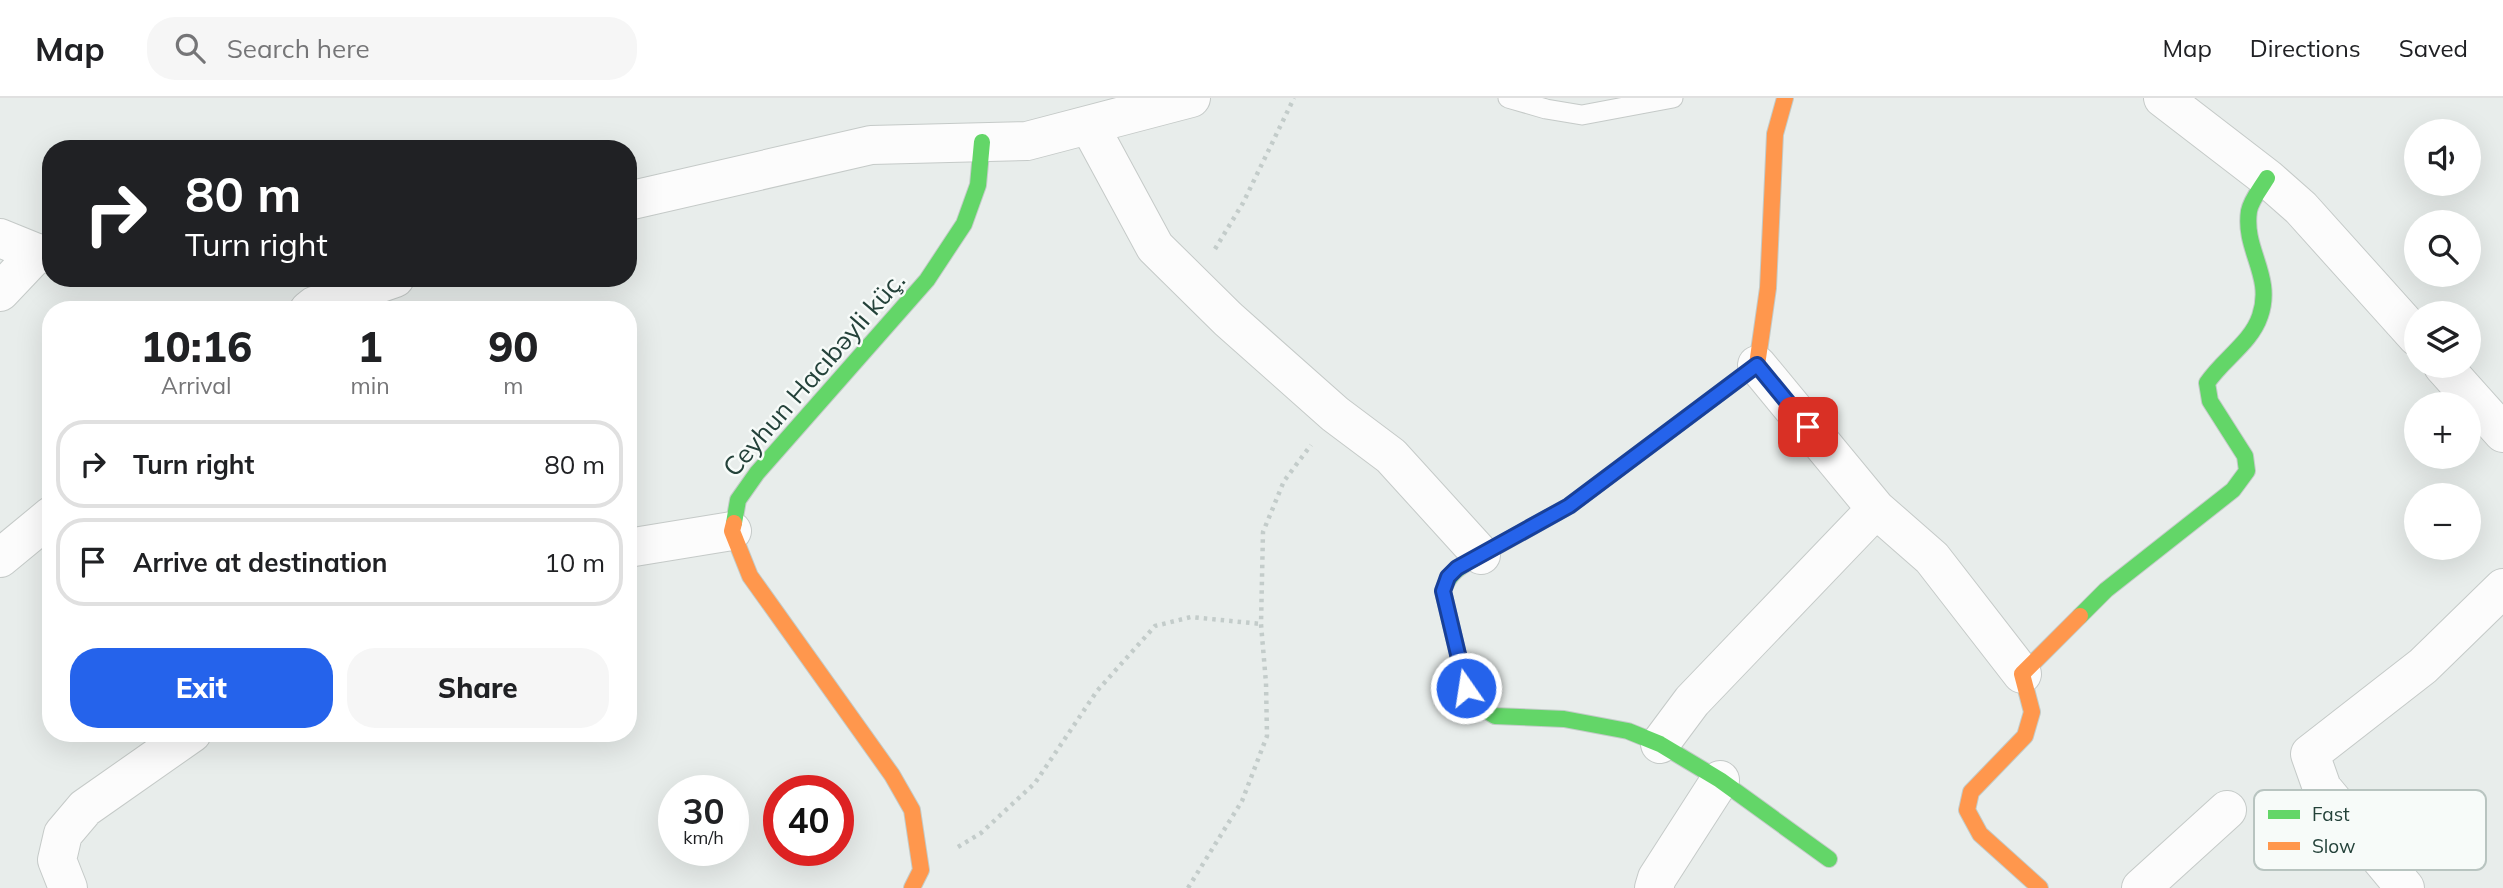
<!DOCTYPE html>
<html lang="en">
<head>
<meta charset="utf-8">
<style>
	body { margin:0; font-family:Mulish,sans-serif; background:#f6f6f6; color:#202124; height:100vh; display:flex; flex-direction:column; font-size:26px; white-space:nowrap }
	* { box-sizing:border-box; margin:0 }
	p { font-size:23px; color:#757577 }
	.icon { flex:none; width:38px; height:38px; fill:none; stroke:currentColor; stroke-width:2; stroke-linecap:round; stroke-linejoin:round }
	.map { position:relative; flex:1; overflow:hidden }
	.sheet { position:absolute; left:42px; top:203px; width:595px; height:441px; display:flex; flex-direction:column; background:#fff; border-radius:28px; box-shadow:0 7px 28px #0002 }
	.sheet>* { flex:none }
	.guide { position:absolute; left:42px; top:42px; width:595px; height:147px; border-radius:28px; box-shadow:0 7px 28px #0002; background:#202124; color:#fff; overflow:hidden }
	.controls { position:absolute; left:2404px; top:21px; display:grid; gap:14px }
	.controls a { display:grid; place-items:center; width:77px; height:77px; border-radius:50%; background:#fff; box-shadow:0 7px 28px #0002; font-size:35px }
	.speed { position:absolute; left:658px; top:677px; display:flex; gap:14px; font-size:35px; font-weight:700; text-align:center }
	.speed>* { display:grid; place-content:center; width:91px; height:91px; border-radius:50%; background:#fff; box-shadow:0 7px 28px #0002; line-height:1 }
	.speed small { font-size:18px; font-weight:400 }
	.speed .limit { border:10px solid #d22; background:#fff; color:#111 }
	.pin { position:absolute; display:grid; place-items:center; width:60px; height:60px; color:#fff; margin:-30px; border-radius:14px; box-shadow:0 4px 10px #0006 }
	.me { position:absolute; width:77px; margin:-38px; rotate:347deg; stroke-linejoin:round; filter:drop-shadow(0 0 5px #0008) }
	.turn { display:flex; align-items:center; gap:24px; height:147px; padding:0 28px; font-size:32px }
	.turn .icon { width:91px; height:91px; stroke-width:2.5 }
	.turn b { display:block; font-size:49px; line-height:60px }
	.eta { display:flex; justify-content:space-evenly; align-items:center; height:119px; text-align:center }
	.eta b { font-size:42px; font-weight:800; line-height:49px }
	.action { display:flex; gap:14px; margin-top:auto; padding:14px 28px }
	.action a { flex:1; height:80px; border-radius:28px; background:#2563eb; color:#fff; font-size:28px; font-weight:800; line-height:80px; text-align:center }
	.action a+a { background:#f6f6f6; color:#202124 }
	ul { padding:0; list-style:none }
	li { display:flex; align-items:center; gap:21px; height:88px; margin:0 14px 10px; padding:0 14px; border:4px solid #e0e0e0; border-radius:28px }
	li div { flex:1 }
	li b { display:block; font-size:26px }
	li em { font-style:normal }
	header { display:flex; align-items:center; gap:42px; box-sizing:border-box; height:98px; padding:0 35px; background:#fff; border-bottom:2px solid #e0e0e0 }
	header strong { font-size:33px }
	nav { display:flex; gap:38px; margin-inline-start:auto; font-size:24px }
	.search { width:490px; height:63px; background:#f6f6f6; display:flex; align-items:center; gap:18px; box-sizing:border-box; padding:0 24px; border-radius:28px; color:#757577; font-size:26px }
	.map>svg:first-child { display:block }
</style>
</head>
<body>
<header>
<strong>Map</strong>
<div class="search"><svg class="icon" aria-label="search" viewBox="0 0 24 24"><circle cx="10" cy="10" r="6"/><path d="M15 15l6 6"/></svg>Search here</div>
<nav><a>Map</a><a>Directions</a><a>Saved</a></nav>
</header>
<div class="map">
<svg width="2503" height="790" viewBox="0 0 2503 790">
	<rect width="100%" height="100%" fill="#e8edeb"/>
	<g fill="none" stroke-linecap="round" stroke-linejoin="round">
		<!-- lane casing -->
		<g stroke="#c5cac8" stroke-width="21">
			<path id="lane" d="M1508 0 1546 11 1582 17 1673 0"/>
		</g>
		<!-- street casing -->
		<g stroke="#c5cac8" stroke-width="40">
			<path id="street" d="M2163 0 2267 80 2301 110 2417 239
				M1089 27 1155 149 1228 221 1335 316 1391 358 1481 457
				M628 103 871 47 1027 43 1191 0
				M0 140 37 155 51 156
				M0 194 37 155
				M309 212 314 208 395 180
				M1757 267 1876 411 1932 460 2022 576
				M2443 268 2503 335
				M628 450 732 433
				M0 460 51 418
				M1660 646 1692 603 1876 411
				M68 790 57 762 63 736 85 710 192 635
				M1654 790 1657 780 1720 682
				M2141 790 2227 712
				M2405 790 2322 690 2310 656 2423 568 2503 490"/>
		</g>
		<!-- fast casing -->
		<g stroke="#c3cbc8" stroke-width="18">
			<path id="fast" d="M734 425 738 402 757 375 927 182 964 126 978 87 982 44
				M1476 460C1459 469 1449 475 1443 493L1466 590 1480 609 1495 618 1564 621 1628 633 1660 646 1720 682 1829 761
				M2080 518 2106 492 2233 392 2247 373 2245 358 2210 303 2207 285C2223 261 2251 245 2260 218 2274 178 2243 152 2249 113 2251 102 2261 90 2267 80"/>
		</g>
		<!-- slow casing -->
		<g stroke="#c3cbc8" stroke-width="18">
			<path id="slow" d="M734 425 732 433 750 478 892 677 912 712 921 772 912 790
				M1476 460 1569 408 1757 267 1768 190 1775 36 1785 0
				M2040 790 1980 736 1967 712 1971 694 2025 638 2032 614 2022 576 2080 518"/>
		</g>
		<!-- path -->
		<path stroke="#c3ccca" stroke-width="4.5" stroke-dasharray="3.5 5" stroke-linecap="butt" d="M1215 151 1243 105 1294 0
			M958 749 981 735 1035 685 1097 593 1155 528 1191 519 1261 526
			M1188 790 1242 703 1267 638 1266 585 1261 526 1263 434 1284 383 1311 347"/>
		<!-- lane -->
		<use href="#lane" stroke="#fcfcfc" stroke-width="19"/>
		<!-- street -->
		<use href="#street" stroke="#fcfcfc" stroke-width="38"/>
		<!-- fast -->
		<use href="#fast" stroke="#63d668" stroke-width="16"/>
		<!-- slow -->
		<use href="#slow" stroke="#ff974d" stroke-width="16"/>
	</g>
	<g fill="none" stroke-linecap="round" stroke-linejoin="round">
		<!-- route casing -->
		<g stroke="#184099" stroke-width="18">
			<path id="route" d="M1466 590 1443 493 1448 479 1457 470 1569 408 1757 267 1808 329"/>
		</g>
		<!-- route -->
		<use href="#route" stroke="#2563eb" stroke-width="12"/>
	</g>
	<g text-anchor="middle" stroke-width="5" stroke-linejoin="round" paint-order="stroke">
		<!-- street labels -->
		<g font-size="26" fill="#24423a" stroke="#f7fbf9">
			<text transform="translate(814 276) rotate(-49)" y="9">Ceyhun Hacıbəyli küç.</text>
		</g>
	</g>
	<!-- legend -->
	<rect x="2254" y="692" width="232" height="80" rx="10" fill="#f7fbf9" stroke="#b8c4c0" stroke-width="2"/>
	<rect x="2268" y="712" width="32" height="9" fill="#63d668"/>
	<rect x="2268" y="744" width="32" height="8" fill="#ff974d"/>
	<g font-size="19" fill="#24423a">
		<text x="2312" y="723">Fast</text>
		<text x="2312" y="755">Slow</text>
	</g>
</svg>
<div class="controls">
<a><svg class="icon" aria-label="sound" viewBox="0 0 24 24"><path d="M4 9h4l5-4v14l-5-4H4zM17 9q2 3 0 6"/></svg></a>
<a><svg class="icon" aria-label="search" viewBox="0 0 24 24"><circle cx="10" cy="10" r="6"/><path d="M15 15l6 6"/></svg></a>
<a><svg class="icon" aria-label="layers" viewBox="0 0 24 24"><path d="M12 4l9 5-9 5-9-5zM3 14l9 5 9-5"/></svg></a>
<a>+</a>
<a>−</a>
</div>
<div class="speed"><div>30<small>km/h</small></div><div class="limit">40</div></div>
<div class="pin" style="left:1808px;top:329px;background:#d93025"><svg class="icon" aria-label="arrive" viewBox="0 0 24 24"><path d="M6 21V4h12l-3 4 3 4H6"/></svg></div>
<svg class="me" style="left:1466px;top:590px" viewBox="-20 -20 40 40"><circle r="17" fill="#2563eb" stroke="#fff" stroke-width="3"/><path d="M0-11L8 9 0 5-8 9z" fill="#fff"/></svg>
<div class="guide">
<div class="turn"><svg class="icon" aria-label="right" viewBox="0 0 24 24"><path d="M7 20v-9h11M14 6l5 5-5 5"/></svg><div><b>80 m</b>Turn right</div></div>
</div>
<section class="sheet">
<div class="eta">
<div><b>10:16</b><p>Arrival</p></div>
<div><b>1</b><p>min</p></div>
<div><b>90</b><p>m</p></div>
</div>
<ul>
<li><svg class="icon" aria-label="right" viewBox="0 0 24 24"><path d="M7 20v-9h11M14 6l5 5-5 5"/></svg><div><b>Turn right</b></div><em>80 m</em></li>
<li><svg class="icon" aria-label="arrive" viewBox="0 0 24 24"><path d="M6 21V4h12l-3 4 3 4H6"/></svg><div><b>Arrive at destination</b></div><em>10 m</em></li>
</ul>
<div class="action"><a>Exit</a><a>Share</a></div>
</section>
</div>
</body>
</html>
